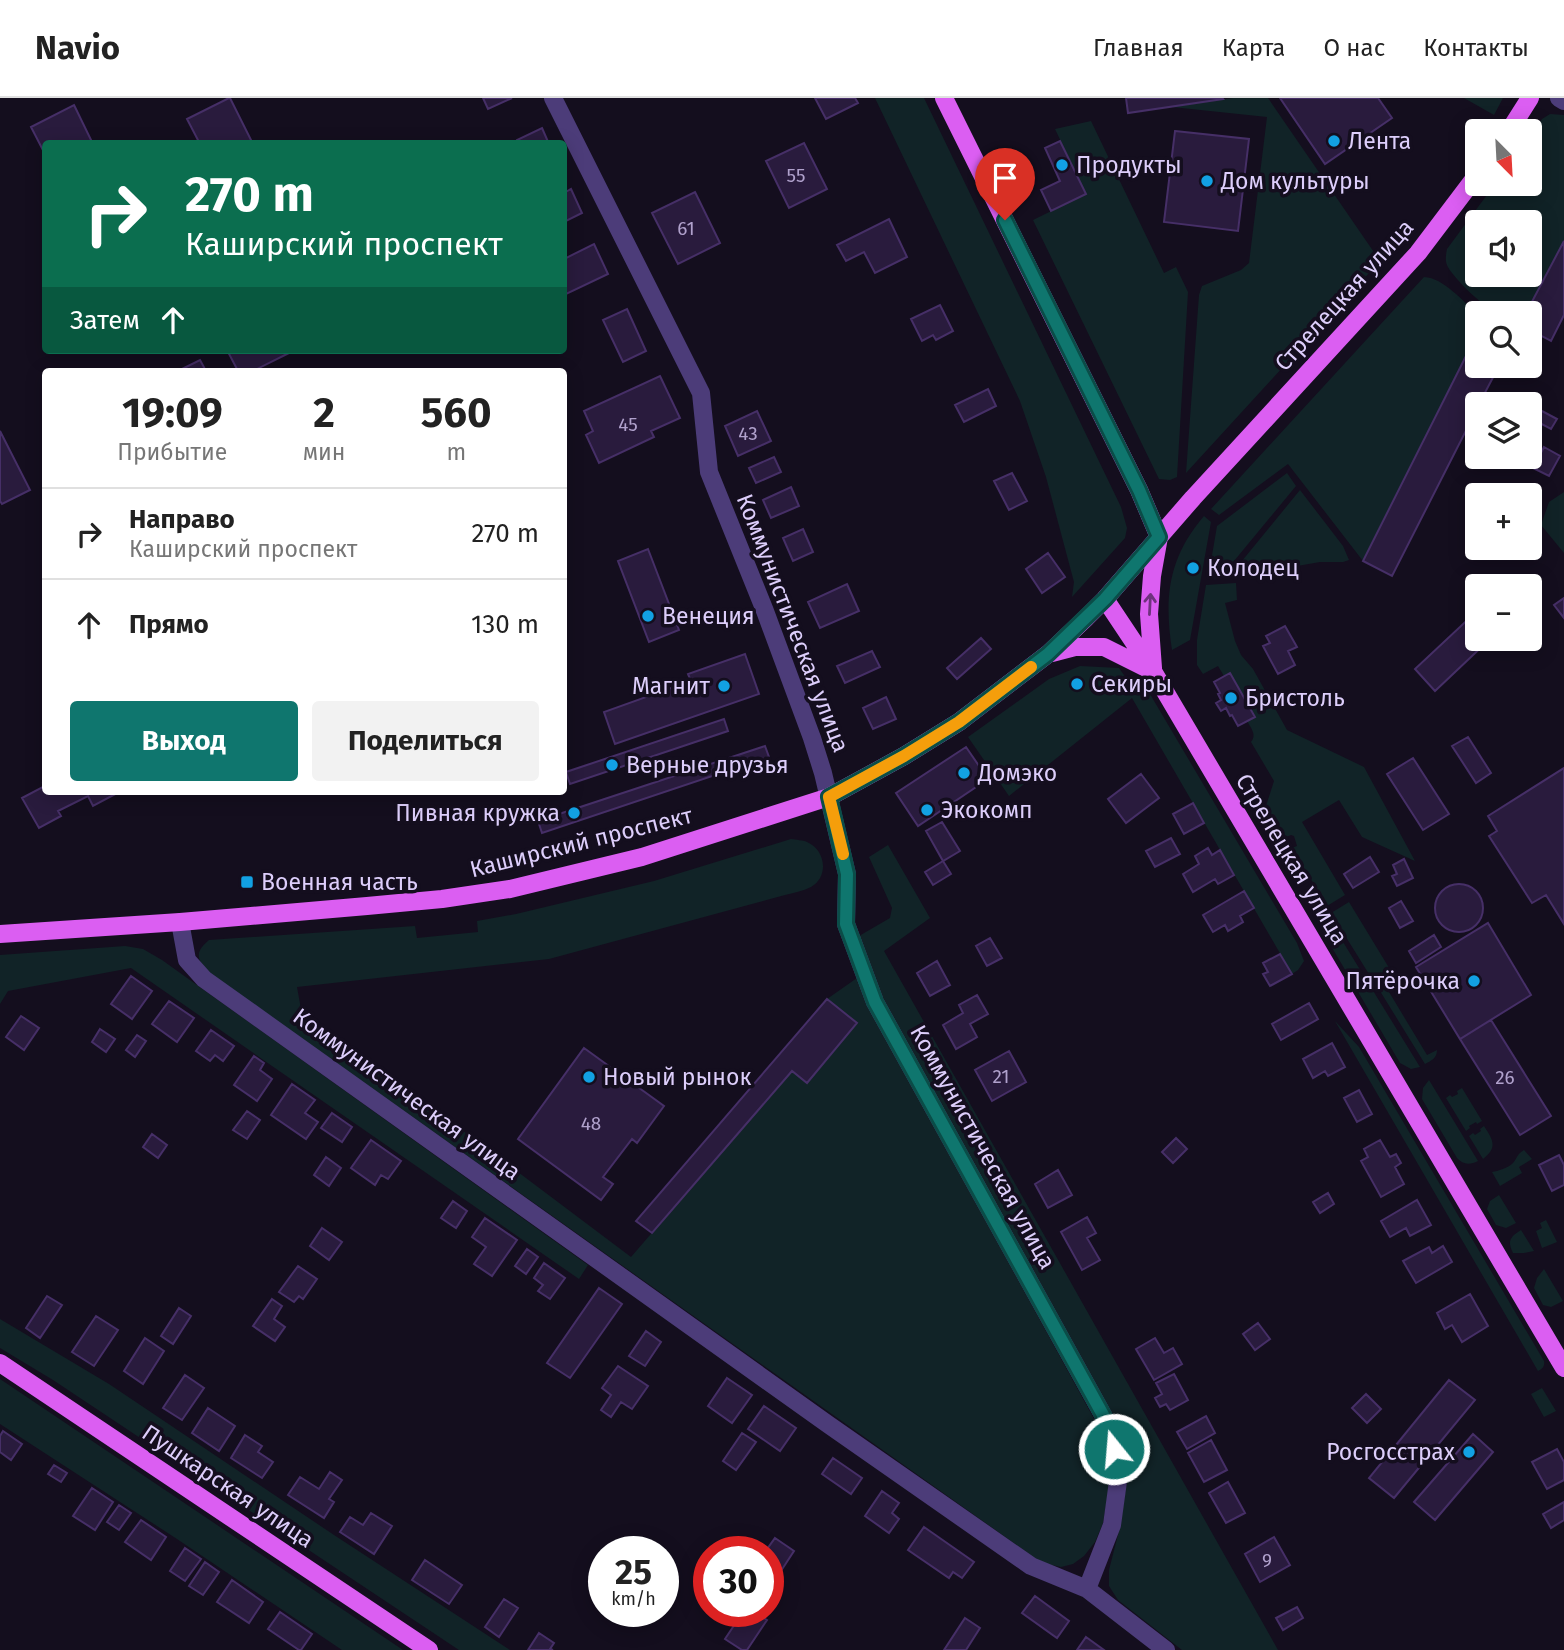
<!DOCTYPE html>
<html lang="ru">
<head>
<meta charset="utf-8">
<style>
	body { margin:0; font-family:"Fira Sans",sans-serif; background:#f2f2f2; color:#222; height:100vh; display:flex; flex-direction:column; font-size:26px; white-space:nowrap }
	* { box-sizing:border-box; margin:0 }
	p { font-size:23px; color:#767676 }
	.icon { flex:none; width:38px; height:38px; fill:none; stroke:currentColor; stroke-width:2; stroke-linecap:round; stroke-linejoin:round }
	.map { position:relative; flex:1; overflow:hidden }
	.sheet { position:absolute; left:42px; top:270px; width:525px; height:427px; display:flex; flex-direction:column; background:#fff; border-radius:7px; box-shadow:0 4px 18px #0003 }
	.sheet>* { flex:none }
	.top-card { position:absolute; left:42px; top:42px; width:525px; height:214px; border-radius:7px; box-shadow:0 4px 18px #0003; background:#0b6e4f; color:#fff; overflow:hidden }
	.needle { width:46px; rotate:156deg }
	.fabs { position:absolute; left:1465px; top:21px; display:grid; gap:14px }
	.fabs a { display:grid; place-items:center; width:77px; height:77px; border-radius:7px; background:#fff; box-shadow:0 4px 18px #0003; font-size:35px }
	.speed { position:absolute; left:588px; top:1438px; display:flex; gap:14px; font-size:35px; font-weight:700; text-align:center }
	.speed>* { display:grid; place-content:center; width:91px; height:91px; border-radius:50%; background:#fff; box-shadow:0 4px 18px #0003; line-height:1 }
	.speed small { font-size:18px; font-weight:400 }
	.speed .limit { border:10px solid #d22; background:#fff; color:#111 }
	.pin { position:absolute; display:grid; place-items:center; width:60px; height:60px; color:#fff; margin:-72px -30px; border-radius:50% 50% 50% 0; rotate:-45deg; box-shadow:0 0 7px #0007 }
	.pin .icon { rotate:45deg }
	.me { position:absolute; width:77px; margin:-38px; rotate:343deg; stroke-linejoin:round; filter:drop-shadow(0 0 5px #0008) }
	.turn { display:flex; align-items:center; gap:24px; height:147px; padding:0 28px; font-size:32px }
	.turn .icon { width:91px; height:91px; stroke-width:2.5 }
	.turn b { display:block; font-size:49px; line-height:60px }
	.then { display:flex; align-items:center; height:66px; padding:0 28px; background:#0003; gap:14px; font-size:26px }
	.eta { display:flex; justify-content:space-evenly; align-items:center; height:119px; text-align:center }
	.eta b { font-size:42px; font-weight:700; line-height:49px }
	.button { display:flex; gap:14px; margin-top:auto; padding:14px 28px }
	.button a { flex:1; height:80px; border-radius:7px; background:#0f766e; color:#fff; font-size:28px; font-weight:700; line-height:80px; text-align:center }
	.button a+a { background:#f2f2f2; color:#222 }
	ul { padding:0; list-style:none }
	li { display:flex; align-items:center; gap:21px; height:91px; padding:0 28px; border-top:2px solid #e0e0e0 }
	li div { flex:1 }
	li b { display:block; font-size:26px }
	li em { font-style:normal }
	header { display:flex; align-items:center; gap:42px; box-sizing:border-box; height:98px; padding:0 35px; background:#fff; border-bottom:2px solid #e0e0e0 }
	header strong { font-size:33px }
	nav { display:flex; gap:38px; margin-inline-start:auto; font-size:24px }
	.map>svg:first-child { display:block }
</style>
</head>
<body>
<header>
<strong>Navio</strong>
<nav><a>Главная</a><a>Карта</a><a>О нас</a><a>Контакты</a></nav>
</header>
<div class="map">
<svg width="1564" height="1552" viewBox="0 0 1564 1552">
	<rect width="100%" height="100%" fill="#140e1e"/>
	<!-- green -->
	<path fill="#112327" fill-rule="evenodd" d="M875 0H924L1121 409 1127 430 1125 440 1072 499 1074 484 1046 379 1020 303Z
		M1233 0H1268L1380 163 1186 375 1199 197 1202 188 1241 172 1249 165 1267 19 1172 9Z
		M1464 0H1503L1494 17Z
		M1550 16 1564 17V143L1526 215C1518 215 1507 217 1499 215 1487 213 1451 178 1447 167 1445 162 1446 156 1447 151L1495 86H1530V38L1542 21ZM1477 124H1530V177H1477Z
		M1091 23 1164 175 1176 169 1188 194 1177 379 1170 382 1159 381 1033 122 1086 96 1055 31Z
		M1424 179C1444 180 1462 203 1477 215V237L1363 463 1288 366 1219 417 1211 411Z
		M1287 375 1296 388 1220 480 1208 481 1217 428Z
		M1300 392 1343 448 1349 462 1343 464H1320L1228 480Z
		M1564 394V455L1541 427 1549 404Z
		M1204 418 1211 424 1190 542 1172 552C1164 500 1168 460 1204 418Z
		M1236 485 1237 502 1225 505 1235 543 1241 557 1253 571 1287 632 1364 669 1415 763 1362 739 1339 702 1302 724 1345 797 1327 808 1292 750 1297 748 1294 738 1291 737 1286 739 1266 708 1274 683 1251 644C1257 637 1251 630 1247 623L1254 619 1230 575 1224 578 1218 568 1203 576 1197 567V542L1206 487Z
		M1080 568 1119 570 1131 587 1147 591 1297 845 1304 863 1298 872 1292 876 1132 600 1009 698 968 639 1049 581Z
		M791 741C796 742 803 742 807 744 826 752 829 779 811 789 803 793 793 795 785 797L549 861 297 889 301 911 631 1159 792 973 807 984 856 926 827 901 857 880 868 907 1099 1330 1111 1377 1103 1425 1095 1444 1084 1458 1073 1466 1061 1469 1047 1466 1035 1460 208 874C196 860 195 854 209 842L415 828 417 840 478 834 477 823 516 816 654 783Z
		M888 747 930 820 884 853 1278 1552H1182L1118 1502 1109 1488V1472L1120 1429 1128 1376 1115 1322 883 901 859 838 890 820 892 810 869 759Z
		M1349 804 1394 878 1377 889 1331 815Z
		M1327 818 1420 969 1411 971 1400 965 1321 831 1322 823Z
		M125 848 143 851 162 862 588 1167 579 1181 131 870 8 893 0 906V857Z
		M1386 889 1427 957 1437 952C1437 960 1431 963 1425 966L1380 893Z
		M1335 923 1359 949 1544 1263C1545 1268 1543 1271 1538 1273Z
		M1429 982 1478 1063C1470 1067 1463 1067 1457 1060L1422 1001 1423 990Z
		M1462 990 1482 1023 1477 1026 1476 1024 1469 1028 1470 1030 1466 1033 1446 1000 1450 997 1452 999 1458 996 1457 993Z
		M1484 1028C1493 1042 1498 1049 1483 1061L1469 1038 1473 1035 1475 1037 1481 1033 1480 1031Z
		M1524 1052 1532 1061 1519 1069 1522 1075 1500 1088 1492 1074C1498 1073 1508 1070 1513 1065 1518 1059 1517 1056 1524 1052Z
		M1499 1097 1516 1125 1506 1130 1496 1127 1487 1111 1490 1103Z
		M1546 1122 1557 1144 1542 1150 1536 1133 1542 1130 1540 1125Z
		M1521 1132 1534 1153 1524 1155H1513C1507 1143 1510 1139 1521 1132Z
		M1544 1171 1563 1203 1551 1209 1543 1207 1534 1190 1537 1180Z
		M0 1221 109 1286 334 1437 510 1552H459L53 1282 0 1250Z
		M0 1281 403 1552H342L177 1441 0 1326Z
		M1542 1290 1556 1313 1544 1319 1531 1296Z"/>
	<!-- building -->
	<path fill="#291b3d" stroke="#462f67" stroke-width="2" d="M229 0H230L253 46H200L187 21Z
		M483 0H512L488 11Z
		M815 0H855L858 5 826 21Z
		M1126 0H1222L1223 1 1128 15Z
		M1280 0H1378L1392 20 1325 66Z
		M74 7 93 46H46V58L31 29Z
		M542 30 549 46H518L517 42Z
		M1175 33 1249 41 1238 133 1164 124Z
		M1060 43 1086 96 1051 113 1041 92 1060 83 1045 50Z
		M804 45 827 91 789 110 766 63Z
		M571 91 582 115 564 124V95Z
		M695 94 720 145 678 166 652 115Z
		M889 121 907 159 875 175 864 154 846 163 837 147Z
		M1564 143V217L1551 243 1530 232V215H1526Z
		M594 146 608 176 564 197V161Z
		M940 207 953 233 936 242 933 237 922 243 911 221Z
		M627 211 646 253 623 264 603 222Z
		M1471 248 1477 250V268H1499L1479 306H1477V311L1392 478 1363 463Z
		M227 252H295L253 273H238Z
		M200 262 206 273H178Z
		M660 278 680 320 651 333 654 339 599 365 586 337 593 333 584 313Z
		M988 291 996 308 964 324 955 307Z
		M1540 312 1557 321 1551 331 1534 322Z
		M757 313 771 343 738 358 725 328Z
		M0 333 30 392 2 406 0 403Z
		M1544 349 1560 358 1549 378 1533 370Z
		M774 359 781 374 756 385 749 370Z
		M1012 375 1027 403 1009 412 994 383Z
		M791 389 799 408 771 420 763 402Z
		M803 431 813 454 793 463 783 440Z
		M648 451 679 532 649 544 618 463Z
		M1048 455 1065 479 1042 495 1026 471Z
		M847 486 859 513 820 530 808 504Z
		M1564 500V520L1554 507Z
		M1477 513V541H1490L1435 593 1415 571Z
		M1285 528 1297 549 1288 553 1295 567 1278 576 1263 548 1270 545 1266 538Z
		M981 540 991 551 957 581 947 570Z
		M872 553 880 569 845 585 837 568Z
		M745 556 759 596 615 646 604 614 691 583 688 576Z
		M1230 575 1255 619 1238 628 1232 617 1230 618 1226 610 1221 613 1216 605 1221 602 1218 596 1220 595 1214 584Z
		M886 599 896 621 873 631 863 610Z
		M724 621 728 633 570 686 566 674Z
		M1468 639 1491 675 1476 685 1452 648Z
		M765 648 769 659 542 735 538 723Z
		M966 649 988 681 918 728 896 695Z
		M1413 660 1449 716 1423 732 1387 676Z
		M1564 670V826L1546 797 1532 805 1489 738 1497 733 1488 718Z
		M1141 676 1159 700 1126 725 1108 701Z
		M46 683V693H121L93 708 88 698 58 713 61 718 39 730 22 700 45 688 43 685Z
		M1193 705 1204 725 1184 736 1173 716Z
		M942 724 960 753 943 763 926 733Z
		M1171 740 1180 756 1155 769 1146 753Z
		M1208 750 1212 757 1220 752 1234 777 1218 786 1215 781 1193 794 1183 776 1199 766 1195 758Z
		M1370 759 1379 774 1353 790 1344 776Z
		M1404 761 1413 780 1397 788 1392 778 1397 776 1393 767Z
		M943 763 951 776 933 787 925 774Z
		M1435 810a24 24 0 1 1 48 0a24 24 0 1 1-48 0Z
		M1244 793 1254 810 1240 818 1243 824 1228 833 1225 827 1213 834 1203 817Z
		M1401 803 1413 823 1400 830 1389 810Z
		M1488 825 1531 897 1460 941 1416 869Z
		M1434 837 1441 849 1416 865 1409 853Z
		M990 840 1002 860 987 868 976 848Z
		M1280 856 1292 876 1270 888 1263 876 1268 874 1263 865Z
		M937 863 950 887 930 898 917 875Z
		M131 878 152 893 132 921 111 906Z
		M977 897 988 916 970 926 977 939 956 951 943 927 963 915 959 907Z
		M827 901 857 925 807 985 792 973 652 1135 636 1123Z
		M169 903 194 920 177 944 152 926Z
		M1309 905 1318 921 1281 942 1272 926Z
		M21 918 39 930 24 952 6 939Z
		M1491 922 1551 1018 1520 1037 1460 941Z
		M100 931 115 941 106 954 92 944Z
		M211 932 234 948 223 963 215 957 210 963 196 953Z
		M137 937 146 943 135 959 126 952Z
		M1332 945 1345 969 1328 978 1325 973 1313 980 1303 961Z
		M584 950 664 1008 637 1045 632 1041 603 1079 613 1086 601 1102 518 1041Z
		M1009 953 1026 984 992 1003 975 972Z
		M254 958 264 965 260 972 272 981 257 1003 234 987Z
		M292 986 315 1002 305 1015 318 1024 306 1041 271 1017Z
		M1359 992 1372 1016 1357 1024 1344 1000Z
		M247 1013 260 1022 247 1041 233 1032Z
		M332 1015 352 1029 342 1044 321 1030Z
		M152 1036 167 1047 158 1060 143 1049Z
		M1176 1040 1187 1051 1173 1065 1162 1054Z
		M371 1042 401 1063 388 1081 381 1077 375 1087 351 1070Z
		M1380 1042 1390 1059 1396 1056 1401 1065 1395 1069 1404 1086 1381 1099 1361 1063 1368 1059 1364 1051Z
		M1559 1057 1564 1067V1087L1552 1093 1539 1067Z
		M326 1059 341 1070 329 1088 314 1077Z
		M1058 1072 1072 1097 1048 1110 1035 1086Z
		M1328 1095 1334 1106 1320 1115 1313 1104Z
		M1417 1102 1431 1127 1410 1138 1406 1130 1390 1139 1381 1123Z
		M453 1103 467 1113 456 1130 441 1120Z
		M1087 1119 1096 1135 1087 1140 1100 1162 1082 1172 1061 1134Z
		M485 1120 517 1142 492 1178 474 1166 486 1149 472 1139Z
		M322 1130 342 1144 329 1162 310 1148Z
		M1443 1148 1452 1164 1416 1185 1403 1163 1429 1149 1432 1155Z
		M527 1151 538 1159 526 1176 515 1168Z
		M544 1165 565 1180 550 1201 538 1193 543 1187 534 1180Z
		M298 1168 317 1181 303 1201 299 1198 294 1204 279 1194Z
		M599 1190 622 1206 570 1280 547 1265Z
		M1470 1196 1488 1228 1462 1244 1452 1227 1445 1231 1437 1215Z
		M47 1198 62 1207 40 1240 26 1230Z
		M272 1201 282 1208 274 1221 285 1229 275 1243 253 1228Z
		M179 1210 191 1218 173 1246 161 1238Z
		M96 1218 118 1232 94 1268 72 1254Z
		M1258 1225 1270 1241 1255 1252 1243 1236Z
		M646 1233 661 1244 645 1268 629 1258Z
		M145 1240 164 1253 143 1286 124 1273Z
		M1155 1240 1164 1255 1173 1250 1182 1266 1154 1282 1136 1251Z
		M618 1268 648 1288 632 1311 621 1304 611 1319 601 1312 611 1297 602 1290Z
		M1174 1276 1188 1302 1170 1312 1166 1306 1160 1309 1155 1300 1162 1296 1156 1285Z
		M185 1277 204 1290 182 1322 163 1310Z
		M727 1280 752 1297 732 1325 708 1308Z
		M1449 1282 1475 1302 1394 1400 1369 1380Z
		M1366 1296 1381 1311 1367 1325 1352 1310Z
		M764 1308 796 1330 780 1353 748 1331Z
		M208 1310 235 1328 219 1353 192 1335Z
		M1206 1318 1215 1335 1187 1351 1177 1334Z
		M3 1333 22 1346 11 1362 0 1354V1338Z
		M742 1335 756 1344 736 1372 723 1363Z
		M1473 1336 1493 1354 1435 1422 1414 1404Z
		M245 1337 262 1348 258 1354 273 1364 262 1380 231 1360Z
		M1211 1342 1227 1372 1204 1384 1188 1355Z
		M1557 1351 1564 1364V1382L1547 1391 1532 1364Z
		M833 1360 862 1380 851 1396 822 1376Z
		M54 1367 67 1375 61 1384 48 1376Z
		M330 1374 342 1382 329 1401 334 1404 324 1420 288 1397 300 1379 319 1391Z
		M1228 1384 1245 1415 1226 1425 1209 1395Z
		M92 1390 113 1404 95 1432 73 1418Z
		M882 1393 899 1405 892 1415 899 1421 889 1435 865 1418Z
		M1564 1404V1422L1551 1430 1543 1416Z
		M119 1407 131 1415 119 1432 107 1424Z
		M371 1415 392 1428 374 1456 340 1434 350 1419 363 1427Z
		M141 1422 166 1439 151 1462 125 1444Z
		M924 1429 974 1464 962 1480 953 1474 949 1480 908 1452Z
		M1274 1439 1290 1467 1260 1484 1245 1456Z
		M775 1440 794 1453 779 1476 768 1469V1454H765Z
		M185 1450 201 1461 185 1483 170 1473Z
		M425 1462 462 1487 449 1506 412 1482Z
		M205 1464 219 1474 203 1497 189 1488Z
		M232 1482 263 1504 249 1525 217 1504Z
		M1035 1498 1069 1523 1057 1540 1022 1515Z
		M504 1501 518 1510 499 1539 485 1529Z
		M1297 1509 1303 1520 1283 1532 1276 1520Z
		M280 1514 312 1536 301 1552H299L268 1531Z
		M743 1514H753L767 1522 747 1552H742L725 1541Z
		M965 1520 980 1530 966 1552H944Z
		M539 1535 554 1545 550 1551 553 1552H528Z
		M1086 1539 1104 1552H1077Z"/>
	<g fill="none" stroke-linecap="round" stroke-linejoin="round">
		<!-- minor -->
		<path stroke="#4c3c79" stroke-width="18" d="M553 0 701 295 709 374 765 513 812 640 823 675 847 776 846 826 875 904 1108 1326 1119 1376 1112 1427 1087 1491
			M1559 0 1564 3
			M180 824 187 862 204 881 829 1327 1031 1468 1087 1491 1166 1552"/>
		<!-- major -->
		<path stroke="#db5ef2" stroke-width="18" d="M944 0 1139 392 1159 439 1152 478 1149 516 1153 570
			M1509 33 1530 0
			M1105 501 1153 573 1564 1270
			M1052 555 1075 549H1104L1150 572
			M0 836 180 824 367 808 442 801 510 791 642 759 829 699 904 658 959 624 1048 556 1086 520 1105 501 1193 400 1418 155 1477 77
			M0 1265 429 1552"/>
	</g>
	<!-- one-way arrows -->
	<defs><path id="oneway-shaft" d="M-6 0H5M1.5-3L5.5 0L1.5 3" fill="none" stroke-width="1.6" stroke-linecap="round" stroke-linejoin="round" transform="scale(1.75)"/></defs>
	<use stroke="#6e327d" href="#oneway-shaft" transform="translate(1150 506) rotate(-87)"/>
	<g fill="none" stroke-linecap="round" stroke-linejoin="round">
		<!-- route casing -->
		<g stroke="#0a4d48" stroke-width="18">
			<path id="route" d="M1005 122 1139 392 1159 439 1105 501 1048 556 959 624 904 658 829 699 847 776 846 826 875 904 1108 1326 1114 1351"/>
		</g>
		<!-- route -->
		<use href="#route" stroke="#0f766e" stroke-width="12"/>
		<!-- slow -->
		<path stroke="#f59e0b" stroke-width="12" d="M843 756 829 699 904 658 959 624 1031 569"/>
	</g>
	<!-- markers -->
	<g fill="#12a1e3" stroke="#140e1e" stroke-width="2.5">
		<circle cx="1334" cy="43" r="7"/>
		<circle cx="1062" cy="67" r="7"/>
		<circle cx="1207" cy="83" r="7"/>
		<circle cx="1193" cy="470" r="7"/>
		<circle cx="648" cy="518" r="7"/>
		<circle cx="1077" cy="586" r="7"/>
		<circle cx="724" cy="588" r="7"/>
		<circle cx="1231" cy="600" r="7"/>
		<circle cx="612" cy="667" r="7"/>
		<circle cx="964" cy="675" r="7"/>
		<circle cx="927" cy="712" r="7"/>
		<circle cx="574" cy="715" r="7"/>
		<rect x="240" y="777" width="14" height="14" rx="3.5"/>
		<circle cx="1474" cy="883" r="7"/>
		<circle cx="589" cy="979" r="7"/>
		<circle cx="1469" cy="1354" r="7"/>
	</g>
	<g text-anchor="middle" stroke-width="7" stroke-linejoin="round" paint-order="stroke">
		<!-- number labels -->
		<g font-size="19" fill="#b0a1cc">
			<text x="796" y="84">55</text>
			<text x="686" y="137">61</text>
			<text x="628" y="333">45</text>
			<text x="748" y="342">43</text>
			<text x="1001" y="985">21</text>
			<text x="1505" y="986">26</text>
			<text x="591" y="1032">48</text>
			<text x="1267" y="1469">9</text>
		</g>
		<!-- poi labels -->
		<g font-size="23" fill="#ddcefb" stroke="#140e1e" text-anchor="start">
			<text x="1348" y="51">Лента</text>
			<text x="1076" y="75">Продукты</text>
			<text x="1221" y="91">Дом культуры</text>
			<text x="1207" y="478">Колодец</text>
			<text x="662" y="526">Венеция</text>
			<text x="1091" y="594">Секиры</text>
			<text x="710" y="596" text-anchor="end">Магнит</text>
			<text x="1245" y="608">Бристоль</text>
			<text x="626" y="675">Верные друзья</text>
			<text x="978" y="683">Домэко</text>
			<text x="941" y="720">Экокомп</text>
			<text x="560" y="723" text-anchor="end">Пивная кружка</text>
			<text x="261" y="792">Военная часть</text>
			<text x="1460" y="891" text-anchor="end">Пятёрочка</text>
			<text x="603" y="987">Новый рынок</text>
			<text x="1455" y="1362" text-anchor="end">Росгосстрах</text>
		</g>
		<!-- street labels -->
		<g font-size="23" fill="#ddcefb" stroke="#140e1e">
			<text transform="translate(1344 197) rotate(-48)" y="8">Стрелецкая улица</text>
			<text transform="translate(793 525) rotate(69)" y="8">Коммунистическая улица</text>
			<text transform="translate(581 744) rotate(-14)" y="8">Каширский проспект</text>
			<text transform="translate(1292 761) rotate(59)" y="8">Стрелецкая улица</text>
			<text transform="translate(407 996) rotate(36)" y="8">Коммунистическая улица</text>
			<text transform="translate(983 1049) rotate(61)" y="8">Коммунистическая улица</text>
			<text transform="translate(228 1388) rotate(34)" y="8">Пушкарская улица</text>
		</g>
	</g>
</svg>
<div class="fabs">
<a><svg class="needle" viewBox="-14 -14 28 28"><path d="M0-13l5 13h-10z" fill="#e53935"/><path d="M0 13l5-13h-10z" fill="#767676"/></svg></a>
<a><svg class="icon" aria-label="sound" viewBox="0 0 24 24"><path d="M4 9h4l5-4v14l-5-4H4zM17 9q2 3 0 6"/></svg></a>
<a><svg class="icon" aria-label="search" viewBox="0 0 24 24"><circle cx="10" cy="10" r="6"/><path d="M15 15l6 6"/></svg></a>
<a><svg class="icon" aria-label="layers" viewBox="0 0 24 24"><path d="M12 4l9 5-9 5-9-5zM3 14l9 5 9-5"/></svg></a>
<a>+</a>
<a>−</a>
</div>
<div class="speed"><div>25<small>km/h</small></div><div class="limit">30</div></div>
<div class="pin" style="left:1005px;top:122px;background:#d93025"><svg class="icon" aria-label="arrive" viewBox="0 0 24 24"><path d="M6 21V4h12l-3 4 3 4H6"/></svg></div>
<svg class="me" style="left:1114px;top:1351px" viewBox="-20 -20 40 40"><circle r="17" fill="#0f766e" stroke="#fff" stroke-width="3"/><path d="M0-11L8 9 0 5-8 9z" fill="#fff"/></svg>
<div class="top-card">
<div class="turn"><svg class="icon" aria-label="right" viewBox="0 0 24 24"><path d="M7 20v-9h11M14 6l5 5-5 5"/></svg><div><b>270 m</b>Каширский проспект</div></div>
<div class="then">Затем<svg class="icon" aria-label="ahead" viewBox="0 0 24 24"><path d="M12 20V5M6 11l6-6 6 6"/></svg></div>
</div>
<section class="sheet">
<div class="eta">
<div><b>19:09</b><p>Прибытие</p></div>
<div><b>2</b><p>мин</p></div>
<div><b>560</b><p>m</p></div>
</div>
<ul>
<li><svg class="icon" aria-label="right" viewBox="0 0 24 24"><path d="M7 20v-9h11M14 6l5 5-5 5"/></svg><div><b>Направо</b><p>Каширский проспект</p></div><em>270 m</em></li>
<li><svg class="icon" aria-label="ahead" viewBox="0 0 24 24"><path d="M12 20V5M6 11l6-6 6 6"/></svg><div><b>Прямо</b></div><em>130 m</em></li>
</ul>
<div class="button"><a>Выход</a><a>Поделиться</a></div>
</section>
</div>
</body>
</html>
